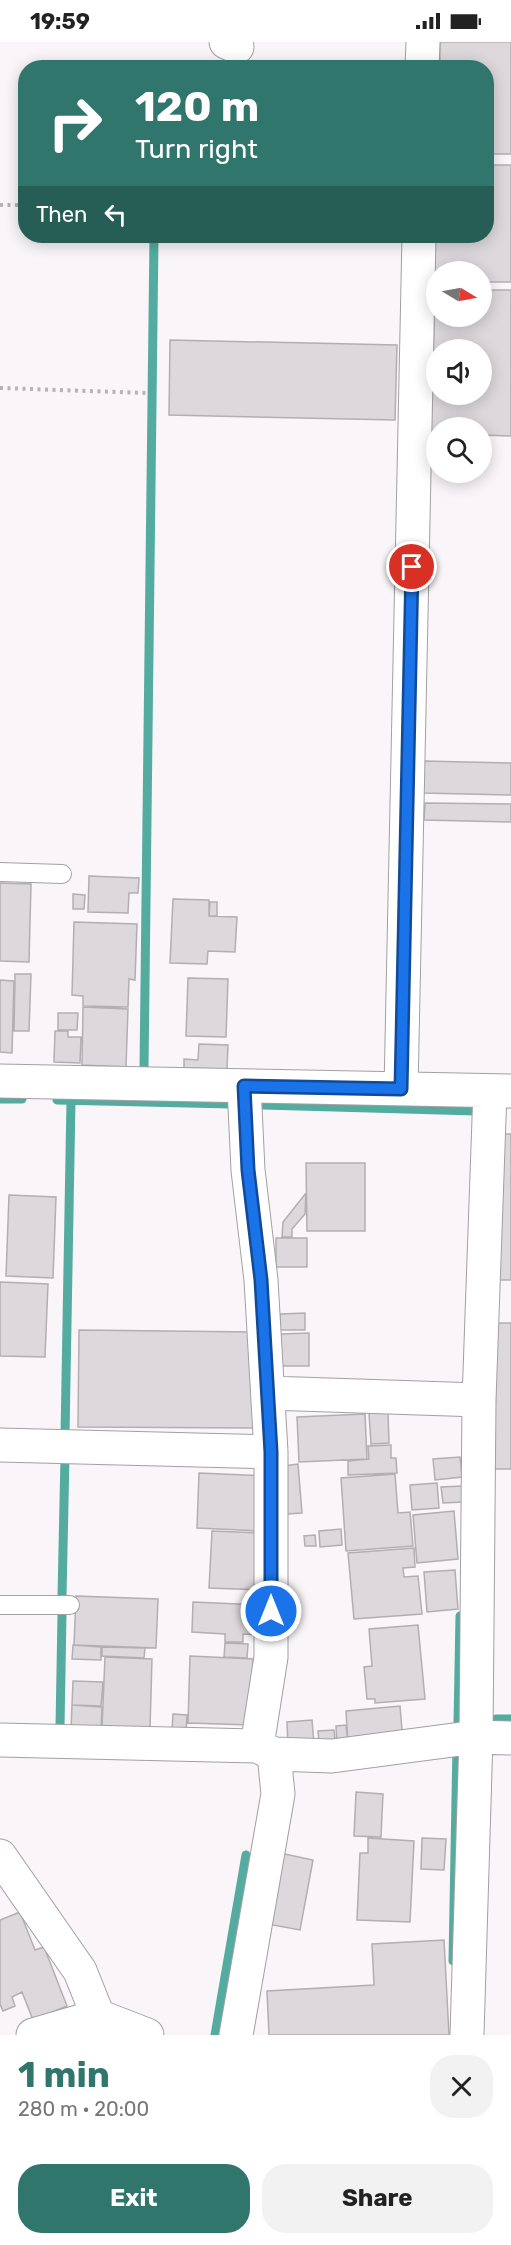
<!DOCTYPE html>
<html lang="en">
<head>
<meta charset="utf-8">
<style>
	body { margin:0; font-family:Rubik,sans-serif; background:#f2f2f2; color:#222; height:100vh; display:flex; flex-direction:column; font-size:22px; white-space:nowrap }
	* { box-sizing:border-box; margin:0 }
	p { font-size:20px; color:#767676 }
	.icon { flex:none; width:33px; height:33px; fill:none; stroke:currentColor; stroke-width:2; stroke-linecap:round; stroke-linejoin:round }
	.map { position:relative; height:1993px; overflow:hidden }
	.sheet { display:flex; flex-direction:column; background:#fff; flex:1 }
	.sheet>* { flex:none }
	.guide { position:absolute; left:18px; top:18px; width:476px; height:183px; border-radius:24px; box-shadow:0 3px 15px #0003; background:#30766c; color:#fff; overflow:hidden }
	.needle { width:39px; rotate:100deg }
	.controls { position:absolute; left:426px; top:219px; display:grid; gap:12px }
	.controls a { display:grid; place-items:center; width:66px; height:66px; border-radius:50%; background:#fff; box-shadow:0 3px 15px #0003; font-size:30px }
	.pin { position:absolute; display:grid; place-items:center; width:51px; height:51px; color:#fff; margin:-26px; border:3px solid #fff; border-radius:50%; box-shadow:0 2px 6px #0007 }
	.me { position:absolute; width:66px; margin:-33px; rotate:0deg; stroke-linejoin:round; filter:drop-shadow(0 0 4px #0008) }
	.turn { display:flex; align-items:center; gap:21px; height:126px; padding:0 18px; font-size:27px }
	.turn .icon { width:78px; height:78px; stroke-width:2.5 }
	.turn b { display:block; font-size:42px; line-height:51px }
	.then { display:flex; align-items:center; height:57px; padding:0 18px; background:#0003; gap:12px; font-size:22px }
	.round { display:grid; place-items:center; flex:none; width:63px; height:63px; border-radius:24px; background:#f2f2f2 }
	.summary { display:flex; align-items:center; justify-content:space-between; height:102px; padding:0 18px }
	h1 { font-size:36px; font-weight:700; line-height:45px; color:#30766c }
	.button { display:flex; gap:12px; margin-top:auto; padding:12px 18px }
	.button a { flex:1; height:69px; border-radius:24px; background:#30766c; color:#fff; font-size:24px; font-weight:700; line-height:69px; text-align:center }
	.button a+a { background:#f2f2f2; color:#222 }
	.status { display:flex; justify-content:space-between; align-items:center; height:42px; padding:0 30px; background:#fff; direction:ltr }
	.status svg { height:16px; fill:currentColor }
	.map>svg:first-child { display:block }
</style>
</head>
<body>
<div class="status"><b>19:59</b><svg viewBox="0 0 49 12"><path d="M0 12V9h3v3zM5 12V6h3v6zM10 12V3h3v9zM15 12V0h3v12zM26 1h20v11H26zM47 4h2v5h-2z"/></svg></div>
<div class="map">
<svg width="511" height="1993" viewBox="0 0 511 1993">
	<rect width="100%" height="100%" fill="#f9f5f8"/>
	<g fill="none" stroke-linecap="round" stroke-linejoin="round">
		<!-- stream -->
		<path stroke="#53ac9f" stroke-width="9" d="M231 26 243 11
			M144 1026 154 194
			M0 1057H22
			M57 1058 231 1062
			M263 1063 476 1069
			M65 1393 71 1058
			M62 1554 65 1414
			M496 1677H511
			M458 1680 460 1574
			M60 1685 62 1572
			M453 1919 457 1703
			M215 1993 246 1813"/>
	</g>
	<!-- building -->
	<path fill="#dcd8db" stroke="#b2aeb1" stroke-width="1.5" fill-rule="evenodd" d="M440 0H511V112H486V26H440Z
		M486 123H511V240H482V230H436V239H434L435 194H486Z
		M435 247H436V274H482V248H511V394L482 393V386H436V392H431ZM436 308H482V352H436Z
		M170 298 397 303 395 378 169 373Z
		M424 719 511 721V753L423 751Z
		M425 761 511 762V780L424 778Z
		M89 834 139 836 138 851H129L128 871 88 870Z
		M0 841 31 842 29 920 0 919Z
		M73 852 85 853 84 867H73Z
		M173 857 209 858V874L237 875 235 910 208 909 207 922 170 921Z
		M210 860H217V874H209Z
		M74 880 137 882 135 938 129 937 128 965 83 964V954L72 953Z
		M15 932H31L29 989H14Z
		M188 936 228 937 226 995 186 994Z
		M0 938 14 939 12 1011 0 1010Z
		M83 965 128 967 126 1025 82 1023Z
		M58 971H78L77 988H58Z
		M55 989H68V995H81L80 1021 54 1020Z
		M199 1002 228 1003 227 1027 184 1026V1017L198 1018Z
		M503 1092H511V1238H499Z
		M306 1121H365V1189H307Z
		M306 1151 305 1172 292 1187V1195H282L283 1180Z
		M9 1153 56 1155 53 1236 6 1234Z
		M276 1196H307V1225H276Z
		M0 1240 48 1242 45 1315 0 1314Z
		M305 1271V1288H280V1272Z
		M497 1281H511V1427H494Z
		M79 1288 254 1290 253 1386 78 1385Z
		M309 1291V1324H280V1292Z
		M388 1370 389 1401 371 1402 369 1371Z
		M365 1372 367 1417 299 1420 297 1375Z
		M391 1403V1416H396L397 1431 348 1433V1419L369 1417 368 1404Z
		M460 1415 462 1435 435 1438 433 1417Z
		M298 1422 302 1471 287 1472 283 1424Z
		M199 1431 266 1434 264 1489 197 1486Z
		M395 1432 398 1471 410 1470 413 1504 346 1509 341 1436Z
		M437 1441 439 1466 412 1468 410 1443Z
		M462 1444 463 1460 443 1461 441 1445Z
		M454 1469 458 1517 417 1521 413 1473Z
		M341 1487 342 1503 320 1505 319 1489Z
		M212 1489 262 1491 260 1548 209 1546Z
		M315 1493 316 1504H305L304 1494Z
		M414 1506 415 1525 403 1526 404 1535 418 1534 422 1572 354 1577 348 1511Z
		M455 1528 458 1567 427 1570 424 1530Z
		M76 1554 158 1557 156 1606 74 1603Z
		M193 1560 263 1563 262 1593 243 1592V1600H225V1592L192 1590Z
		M418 1583 425 1657 375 1661V1657H367L364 1625 372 1624 369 1587Z
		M225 1601 248 1602 247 1616 224 1615Z
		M73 1603 101 1605V1618L72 1617Z
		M102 1605 145 1606 144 1616 102 1614Z
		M190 1614 253 1617 250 1683 188 1681Z
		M105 1615 152 1617 150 1687 102 1685Z
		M73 1639 103 1640 101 1664 72 1663Z
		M72 1663 102 1665 101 1688 71 1687Z
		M400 1664 403 1700 348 1704 346 1669Z
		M173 1672 187 1673 186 1690 172 1689Z
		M312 1678 314 1702 288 1704 287 1680Z
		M346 1683 348 1703 337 1704 336 1684Z
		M334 1688 335 1699 319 1700 318 1689Z
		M356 1750 383 1752 381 1795 354 1794Z
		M368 1796 414 1799 410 1880 357 1878 360 1811H368Z
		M422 1796 446 1797 444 1828 421 1827Z
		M280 1811 313 1818 300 1888 267 1882Z
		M20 1870 35 1908 44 1905 67 1964 33 1978 22 1950 12 1955 15 1964 3 1969 0 1962V1878Z
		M444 1898 449 1993H269L267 1949 374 1943 372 1902Z"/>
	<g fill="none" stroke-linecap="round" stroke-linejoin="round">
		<!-- lane casing -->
		<g stroke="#a39fa2" stroke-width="20">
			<path id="lane" d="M0 830 62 832
				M0 1563H70"/>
		</g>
		<!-- street casing -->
		<g stroke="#a39fa2" stroke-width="35">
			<path id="street" d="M226 0 237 5
				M422 26 423 0
				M0 1039 511 1049
				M401 1047 419 194
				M268 1351 479 1358
				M0 1403 271 1410
				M0 1698 257 1704
				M274 1712 332 1714 476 1695 511 1696
				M0 1814 80 1929 98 1974 103 1993
				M33 1993 98 1974 147 1993
				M236 1993 278 1752 274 1712 257 1704 271 1615V1410L261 1238 248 1128 244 1044
				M467 1993 476 1695 479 1358 490 1049"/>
		</g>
		<!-- path -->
		<path stroke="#b6b2b5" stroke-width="4" stroke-dasharray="3 4.5" stroke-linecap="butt" d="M0 163H26
			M0 346 147 351"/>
		<!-- lane -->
		<use href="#lane" stroke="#fff" stroke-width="18"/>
		<!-- street -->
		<use href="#street" stroke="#fff" stroke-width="33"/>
	</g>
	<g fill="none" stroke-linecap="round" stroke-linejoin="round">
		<!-- route casing -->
		<g stroke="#114b97" stroke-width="15">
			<path id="route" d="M271 1569V1410L261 1238 248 1128 244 1044 401 1047 412 525"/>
		</g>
		<!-- route -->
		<use href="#route" stroke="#1a73e8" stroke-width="10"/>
	</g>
</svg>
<div class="controls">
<a><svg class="needle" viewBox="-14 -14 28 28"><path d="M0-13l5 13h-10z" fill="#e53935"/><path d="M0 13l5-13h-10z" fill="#767676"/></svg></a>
<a><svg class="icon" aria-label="sound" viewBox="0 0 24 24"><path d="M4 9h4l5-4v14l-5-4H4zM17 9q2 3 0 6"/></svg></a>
<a><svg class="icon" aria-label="search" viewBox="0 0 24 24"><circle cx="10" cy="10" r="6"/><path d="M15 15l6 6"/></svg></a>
</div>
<div class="pin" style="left:412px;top:525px;background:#d93025"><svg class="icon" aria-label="arrive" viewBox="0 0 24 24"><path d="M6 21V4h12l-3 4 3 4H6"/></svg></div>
<svg class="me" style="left:271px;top:1569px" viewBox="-20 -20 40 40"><circle r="17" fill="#1a73e8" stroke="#fff" stroke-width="3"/><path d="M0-11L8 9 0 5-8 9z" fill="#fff"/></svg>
<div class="guide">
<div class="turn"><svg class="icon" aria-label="right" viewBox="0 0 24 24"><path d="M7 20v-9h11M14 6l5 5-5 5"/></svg><div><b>120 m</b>Turn right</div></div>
<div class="then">Then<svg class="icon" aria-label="left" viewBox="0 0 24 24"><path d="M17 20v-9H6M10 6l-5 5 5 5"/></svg></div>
</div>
</div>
<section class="sheet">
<div class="summary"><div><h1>1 min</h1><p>280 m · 20:00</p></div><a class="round"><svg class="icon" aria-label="close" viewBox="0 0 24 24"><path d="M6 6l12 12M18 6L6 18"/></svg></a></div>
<div class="button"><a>Exit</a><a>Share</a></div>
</section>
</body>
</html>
